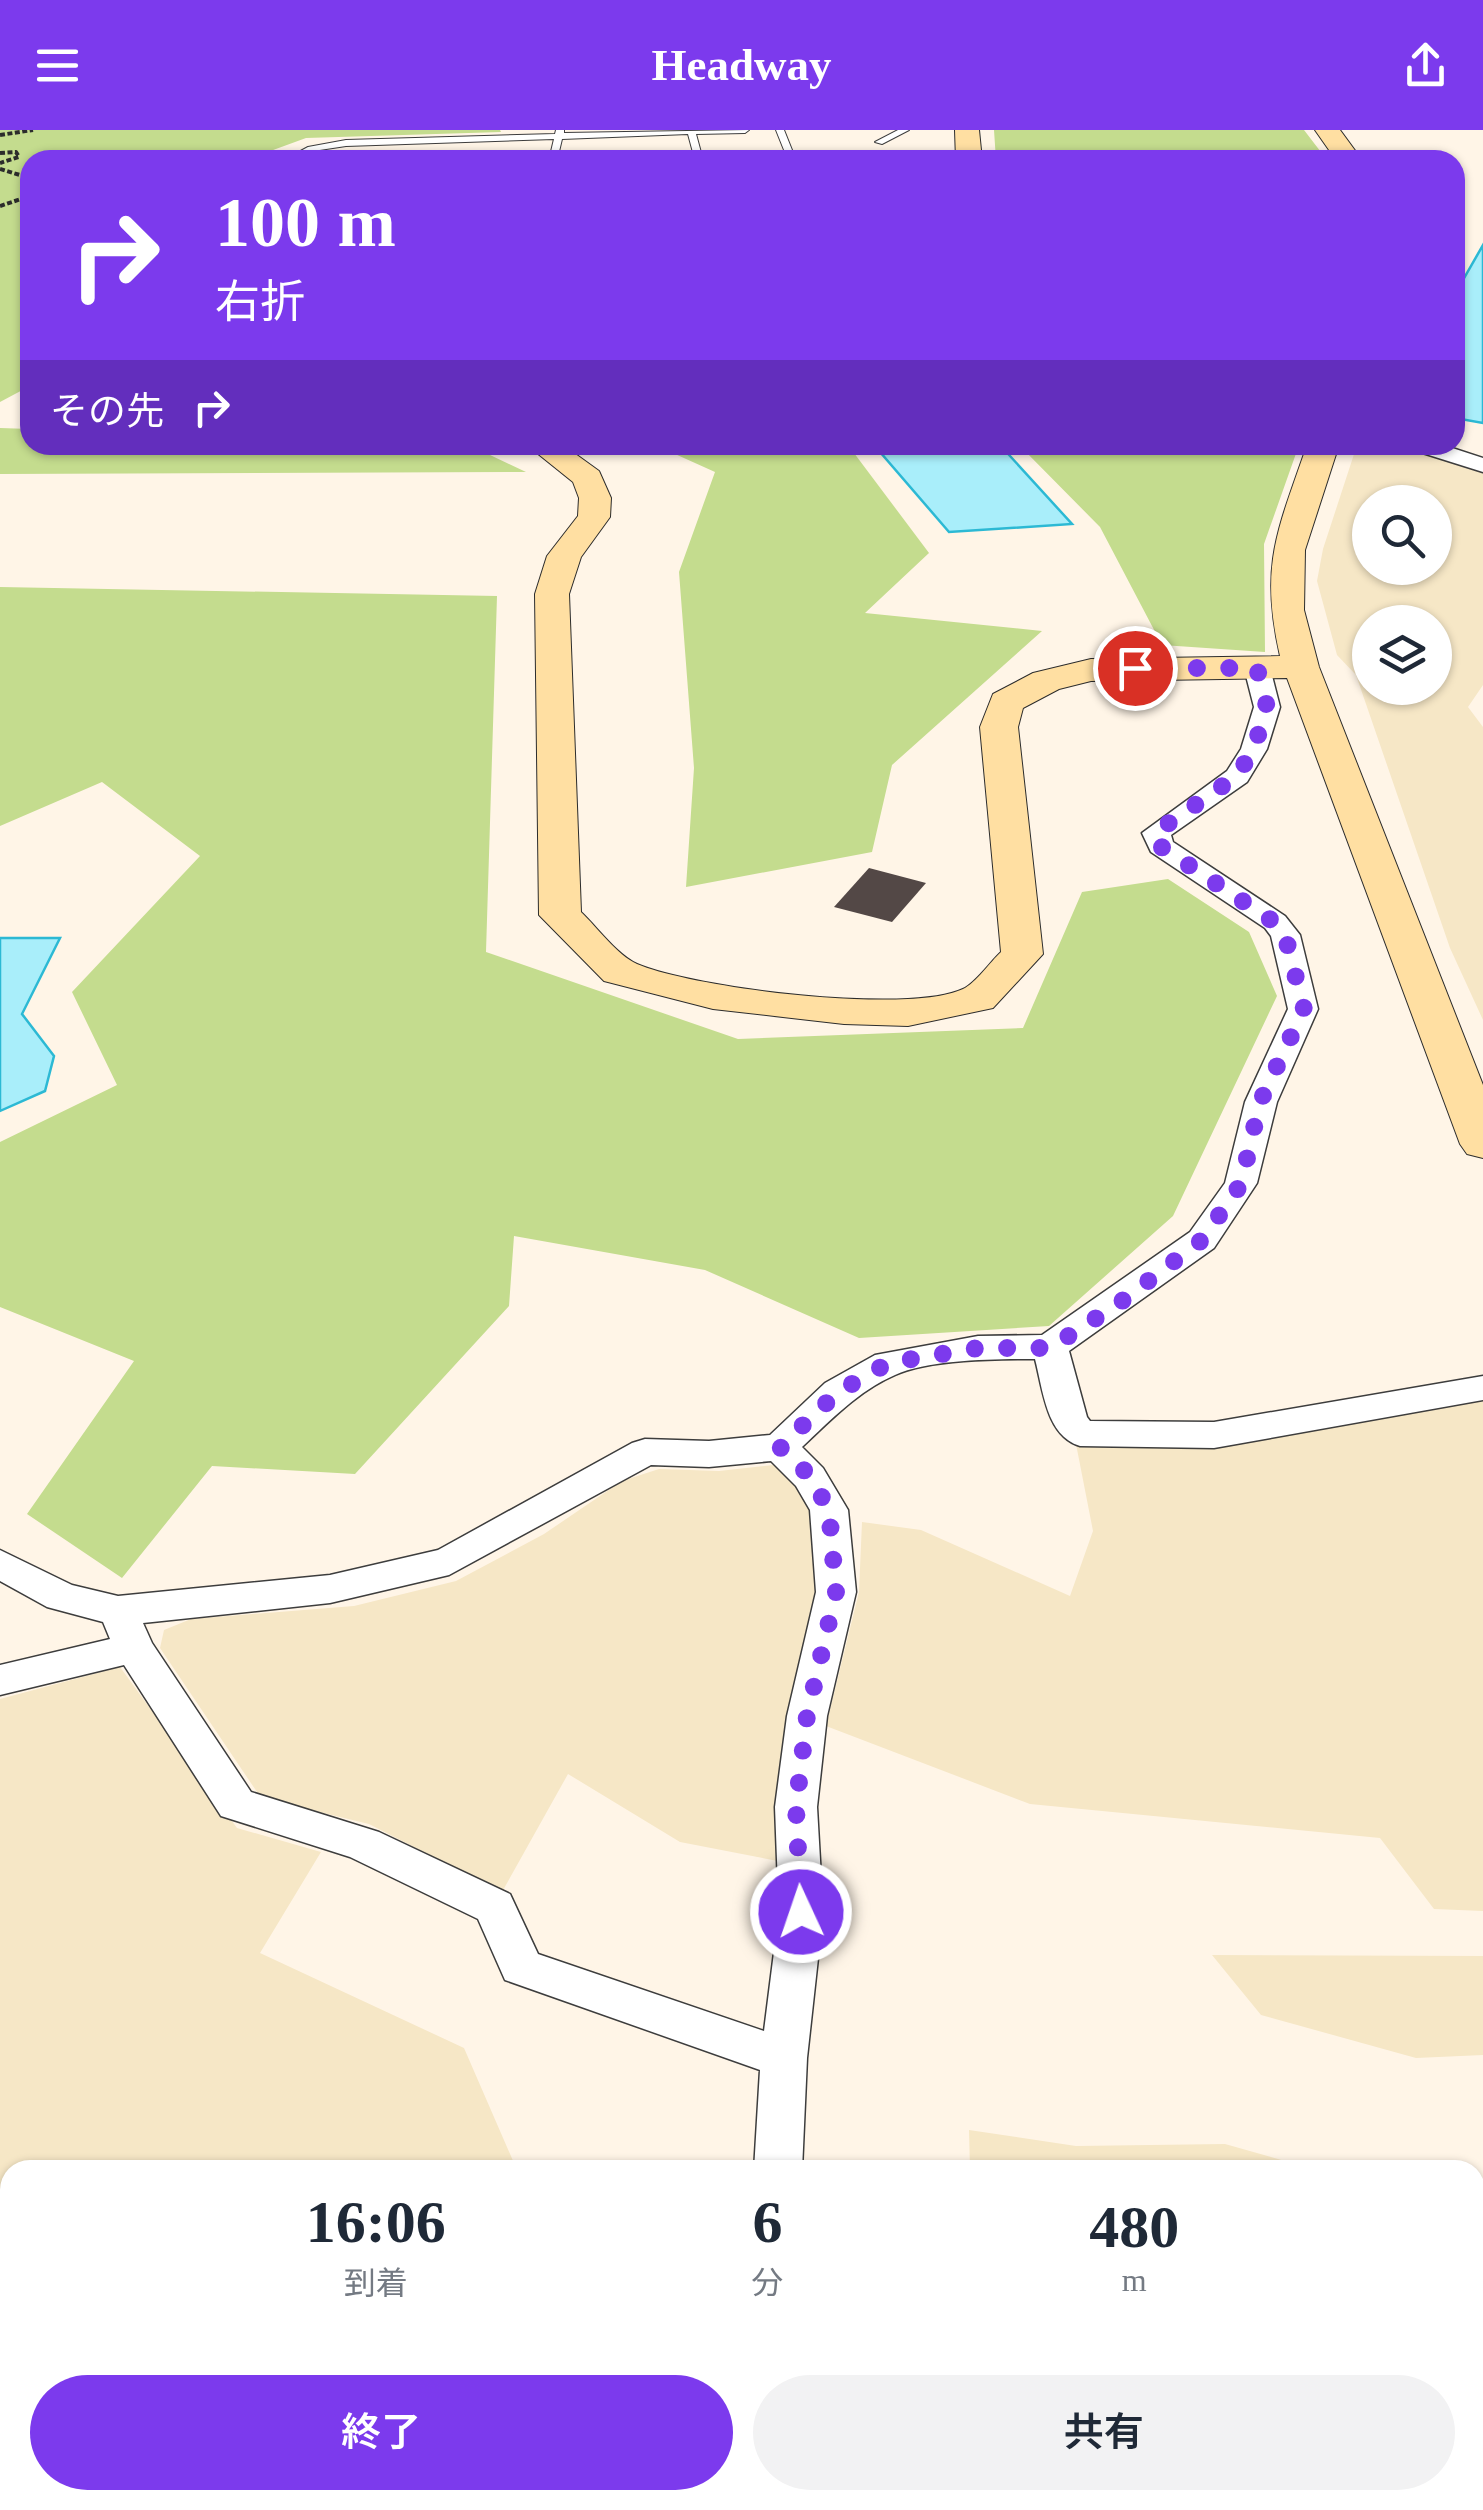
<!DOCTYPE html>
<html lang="ja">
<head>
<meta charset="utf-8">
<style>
	body { margin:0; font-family:"Times New Roman","Noto Sans JP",serif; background:#f2f2f3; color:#1f2937; height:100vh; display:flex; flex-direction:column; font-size:38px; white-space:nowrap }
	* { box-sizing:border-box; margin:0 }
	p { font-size:32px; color:#747a83 }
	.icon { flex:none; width:55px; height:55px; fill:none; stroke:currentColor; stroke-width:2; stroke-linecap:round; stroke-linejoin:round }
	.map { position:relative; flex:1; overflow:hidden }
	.details { position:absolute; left:0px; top:2030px; width:1485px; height:350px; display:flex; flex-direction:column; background:#fff; border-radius:30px 30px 0 0; box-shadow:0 2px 8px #0004 }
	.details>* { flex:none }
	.hud { position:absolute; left:20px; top:20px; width:1445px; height:305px; border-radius:30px; box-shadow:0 2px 8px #0004; background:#7c3aed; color:#fff; overflow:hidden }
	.fabs { position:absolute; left:1352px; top:355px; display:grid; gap:20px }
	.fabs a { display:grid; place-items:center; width:100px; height:100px; border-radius:50%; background:#fff; box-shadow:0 2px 8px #0004; font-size:50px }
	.pin { position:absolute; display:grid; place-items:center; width:85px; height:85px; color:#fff; margin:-42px; border:5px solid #fff; border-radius:50%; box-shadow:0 2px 10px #0007 }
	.me { position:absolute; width:110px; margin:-55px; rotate:357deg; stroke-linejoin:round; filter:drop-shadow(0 0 8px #0008) }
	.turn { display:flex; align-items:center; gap:35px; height:210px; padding:0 30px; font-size:45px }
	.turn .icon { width:130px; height:130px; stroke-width:2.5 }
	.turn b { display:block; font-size:70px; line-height:85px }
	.then { display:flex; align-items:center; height:95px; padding:0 30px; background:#0003; gap:20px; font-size:38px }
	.eta { display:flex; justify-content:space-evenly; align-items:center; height:170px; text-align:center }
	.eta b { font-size:60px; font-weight:600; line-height:70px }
	.cta { display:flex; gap:20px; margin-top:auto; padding:20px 30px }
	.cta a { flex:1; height:115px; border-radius:60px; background:#7c3aed; color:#fff; font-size:40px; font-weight:600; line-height:115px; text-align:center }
	.cta a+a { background:#f2f2f3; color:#1f2937 }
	header { display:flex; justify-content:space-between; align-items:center; height:130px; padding:0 30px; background:#7c3aed; color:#fff; font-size:45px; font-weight:600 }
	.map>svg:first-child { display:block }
</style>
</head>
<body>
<header><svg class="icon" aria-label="menu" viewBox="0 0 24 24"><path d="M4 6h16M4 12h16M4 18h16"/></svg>Headway<svg class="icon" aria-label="share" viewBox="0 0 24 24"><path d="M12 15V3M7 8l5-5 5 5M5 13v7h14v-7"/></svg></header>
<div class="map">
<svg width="1483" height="2380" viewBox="0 0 1483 2380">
	<rect width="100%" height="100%" fill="#fff5e7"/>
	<!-- farmland -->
	<path fill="#f6e7c6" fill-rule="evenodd" d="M1357 315H1403L1483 340V555L1468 577 1483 597V890L1450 818 1356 545 1337 525 1317 451 1323 419ZM1370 372H1435V438H1370ZM1370 492H1435V558H1370Z
		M1483 1270V1781L1434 1779 1380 1708 1030 1674 826 1596 859 1462 862 1392 921 1400 1070 1466 1093 1401 1076 1314 1224 1317Z
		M773 1335 797 1356 814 1386 819 1431 783 1732 680 1712 568 1644 502 1762 369 1694 261 1668 160 1518 164 1500 191 1489 354 1476 456 1451 544 1404 622 1351 659 1339 719 1341Z
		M120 1537 237 1698 321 1722 260 1823 464 1918 517 2040H10V2330L0 2328V1569Z
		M1212 1825 1483 1826V1925L1416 1928 1261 1885Z
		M969 2000 1076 2016 1225 2014 1317 2040H970Z
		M1483 2278V2380H805L808 2370H1475V2280Z
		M287 2370H769L767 2380H278Z"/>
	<!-- forest -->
	<path fill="#c4dc8e" d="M0 0H500L501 2 306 8 246 30H30V256L0 272Z
		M994 0H1304L1327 30H996Z
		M0 298 30 299V315H469L526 342 0 344Z
		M655 315H848L929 423 865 483 1042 501 892 635 872 722 686 757 694 638 679 442 715 342Z
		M1019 315H1299L1264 414 1265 522 1162 515 1100 397Z
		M0 457 497 466 486 822 738 909 1023 898 1082 762 1168 749 1249 802 1277 866 1173 1086 1049 1196 859 1208 705 1140 514 1106 509 1176 355 1344 212 1336 122 1448 27 1384 134 1231 0 1177V1012L117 955 72 862 200 726 102 652 0 696Z"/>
	<!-- water -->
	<path fill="#a9eefa" stroke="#2cb9d4" stroke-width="2.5" d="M1483 115V293L1455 288V164Z
		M874 315H1000L1072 394 949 402Z
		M0 808H60L22 884 54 926 45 961 0 981Z"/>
	<!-- building -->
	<path fill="#534846" d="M869 738 926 753 892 792 834 777Z"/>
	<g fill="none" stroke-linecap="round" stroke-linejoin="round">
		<!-- lane casing -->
		<g stroke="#3d3d3d" stroke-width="2">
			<path id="lane" d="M556 0H564V3L749 0 745 3 696 4 703 30H695L688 4 562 9 557 30H549L554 9 346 16 313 21 295 30H284L308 17 346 10 555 4Z
				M776 0H784L796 30H788Z
				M898 0H909L882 14 875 12Z"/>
		</g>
		<!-- street casing -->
		<g stroke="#3d3d3d" stroke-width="3">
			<path id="street" d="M1410 315H1443L1483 328V342L1413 320Z
				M1257 530 1270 538 1280 577 1267 619 1247 652 1171 705 1173 712 1285 786 1300 805 1318 879 1277 972 1257 1053 1214 1118 1069 1221 1087 1287 1090 1291 1214 1292 1483 1246V1270L1214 1318 1080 1316C1046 1306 1043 1259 1035 1229 997 1229 930 1229 895 1245 858 1261 831 1290 802 1317L823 1338 848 1380 856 1462 827 1586 817 1677 823 1783 807 1928 802 2040H754L760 1940 505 1850 478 1789 350 1727 221 1686 124 1535 0 1565V1535L110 1509 103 1492 47 1477 0 1451V1420L72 1455 118 1466 330 1445 438 1420 632 1313 645 1309 709 1311 770 1305 825 1253 875 1225 978 1206 1042 1205 1190 1102 1225 1053 1245 972 1288 879 1271 806 1265 798 1151 722 1142 703 1227 641 1241 619 1254 577 1244 538ZM771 1331 796 1356 810 1380 816 1462 787 1586 775 1677 779 1783 764 1901 538 1824 510 1764 379 1702 251 1662 152 1513 143 1493 330 1473 449 1445 651 1335 709 1337Z
				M760 2370H812L809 2380H757Z"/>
		</g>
		<!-- secondary casing -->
		<g stroke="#2c2c2c" stroke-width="2">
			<path id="secondary" d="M955 0H979L982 30H956Z
				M1315 0H1340L1362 30H1336Z
				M527 315H563L599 341 611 368 610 387 581 427 569 464 581 782C597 797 617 825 637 834 693 858 908 885 963 859 976 853 990 832 1001 822L980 597 993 564 1033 543 1091 529 1280 526C1259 434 1278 400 1307 315H1339L1305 420 1304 480 1319 537 1483 955V1028L1467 1024 1460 1014 1287 548 1091 551 1059 559 1023 578 1018 597 1043 824 993 878 908 896 844 894 713 879 604 851 539 785 535 464 547 426 578 386 579 368 573 352Z"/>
		</g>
		<!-- path-far1 -->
		<path stroke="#2c2c2c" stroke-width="4" stroke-dasharray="5 2.5" stroke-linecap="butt" d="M0 5 33 0
			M0 23 16 22 19 27 0 33
			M0 39 30 48
			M0 76 30 66"/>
		<!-- path -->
		<path stroke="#2c2c2c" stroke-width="9" stroke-dasharray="14 6" stroke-linecap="butt" d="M1475 2246 1483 2244
			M0 2359 10 2361
			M63 2370 120 2380
			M256 2380 272 2370"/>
		<!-- lane -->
		<use href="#lane" fill="#fff" fill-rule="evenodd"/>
		<!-- street -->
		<use href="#street" fill="#fff" fill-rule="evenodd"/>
		<!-- secondary -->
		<use href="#secondary" fill="#ffdfa2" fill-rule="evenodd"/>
	</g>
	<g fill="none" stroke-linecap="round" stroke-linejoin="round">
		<!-- route -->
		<path stroke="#7c3aed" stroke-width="18" stroke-dasharray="0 32.4" d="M801 1782 796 1677 807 1586 836 1462 829 1380 810 1346 780 1317 838 1262 888 1233 978 1218H1050L1118 1174 1202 1110 1241 1054 1260 972 1304 879 1285 805 1274 792 1160 716 1156 702 1237 646 1254 618 1267 577 1257 538H1135"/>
	</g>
</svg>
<div class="fabs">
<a><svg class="icon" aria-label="search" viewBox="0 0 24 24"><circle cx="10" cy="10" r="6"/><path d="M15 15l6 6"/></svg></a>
<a><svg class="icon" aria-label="layers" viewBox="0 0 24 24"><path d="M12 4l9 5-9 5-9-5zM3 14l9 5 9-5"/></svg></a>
</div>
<div class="pin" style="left:1135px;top:538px;background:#d93025"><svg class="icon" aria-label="arrive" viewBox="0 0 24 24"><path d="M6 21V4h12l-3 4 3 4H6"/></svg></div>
<svg class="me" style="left:801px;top:1782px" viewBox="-20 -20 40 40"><circle r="17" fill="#7c3aed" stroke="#fff" stroke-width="3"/><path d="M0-11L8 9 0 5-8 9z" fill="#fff"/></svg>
<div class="hud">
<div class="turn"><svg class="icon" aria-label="right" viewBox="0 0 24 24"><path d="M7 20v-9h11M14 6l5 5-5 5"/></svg><div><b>100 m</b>右折</div></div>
<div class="then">その先<svg class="icon" aria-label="right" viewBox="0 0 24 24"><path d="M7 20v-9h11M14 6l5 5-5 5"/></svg></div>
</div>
<section class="details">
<div class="eta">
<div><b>16:06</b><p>到着</p></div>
<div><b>6</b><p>分</p></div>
<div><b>480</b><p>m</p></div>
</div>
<div class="cta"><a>終了</a><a>共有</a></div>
</section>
</div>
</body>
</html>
